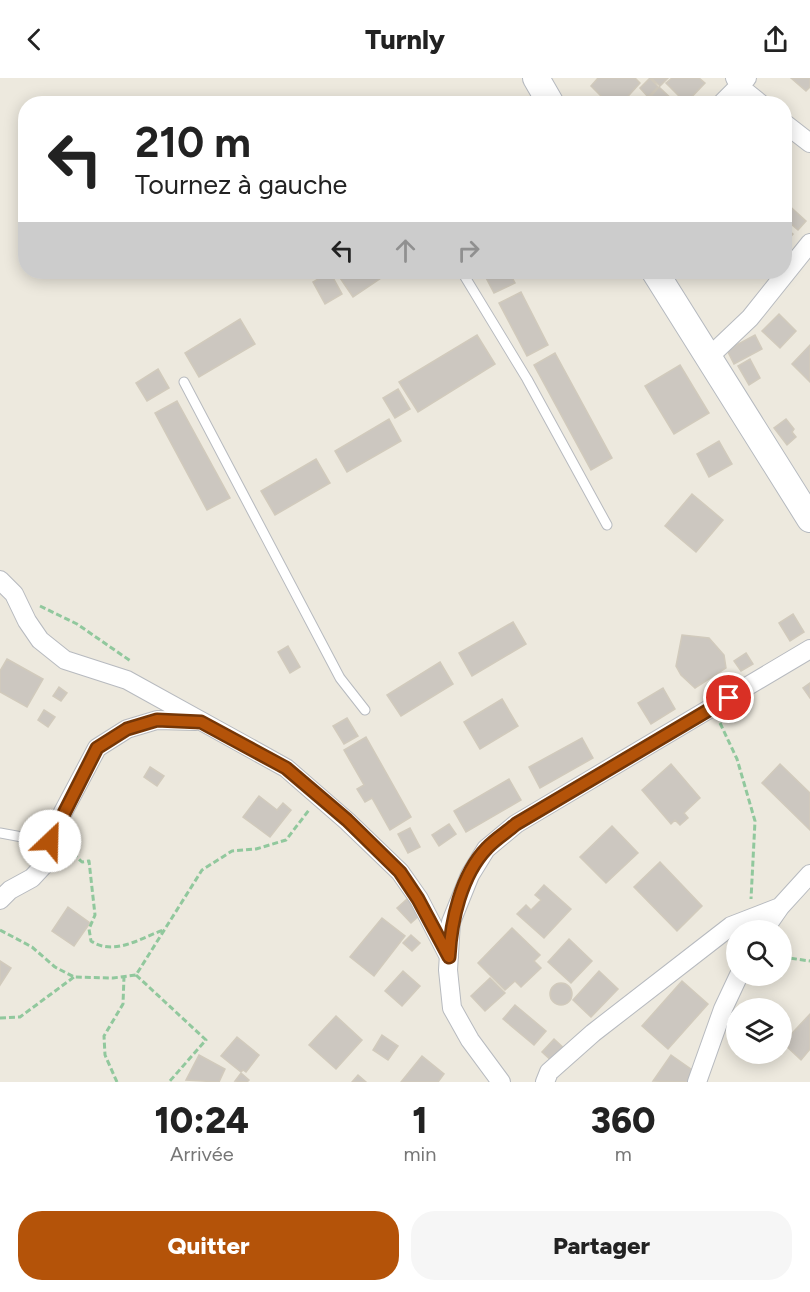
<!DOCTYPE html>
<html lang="fr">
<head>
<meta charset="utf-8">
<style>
	body { margin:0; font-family:Figtree,sans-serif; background:#f6f6f6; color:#222; height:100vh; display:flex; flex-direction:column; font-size:22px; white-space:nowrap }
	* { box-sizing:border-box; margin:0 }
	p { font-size:20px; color:#767676 }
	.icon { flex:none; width:33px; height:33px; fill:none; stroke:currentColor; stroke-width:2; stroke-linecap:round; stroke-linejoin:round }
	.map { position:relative; height:1004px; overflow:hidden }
	.sheet { display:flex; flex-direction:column; background:#fff; flex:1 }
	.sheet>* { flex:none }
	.guide { position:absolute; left:18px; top:18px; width:774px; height:183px; border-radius:24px; box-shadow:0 3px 15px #0003; background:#fff; color:#222; overflow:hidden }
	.buttons { position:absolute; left:726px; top:842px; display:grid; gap:12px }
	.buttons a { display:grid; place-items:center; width:66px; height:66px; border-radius:50%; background:#fff; box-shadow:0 3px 15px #0003; font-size:30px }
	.pin { position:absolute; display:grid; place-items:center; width:51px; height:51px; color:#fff; margin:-26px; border:3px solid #fff; border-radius:50%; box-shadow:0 2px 6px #0007 }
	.me { position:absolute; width:66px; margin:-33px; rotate:24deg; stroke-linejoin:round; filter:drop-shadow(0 0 4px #0008) }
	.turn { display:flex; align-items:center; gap:21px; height:126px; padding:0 18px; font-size:27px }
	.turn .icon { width:78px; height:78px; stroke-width:2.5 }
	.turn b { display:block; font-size:42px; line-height:51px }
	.lanes { display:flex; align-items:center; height:57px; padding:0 18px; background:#0003; justify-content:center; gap:30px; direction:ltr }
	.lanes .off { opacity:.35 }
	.eta { display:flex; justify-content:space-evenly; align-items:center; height:102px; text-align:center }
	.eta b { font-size:36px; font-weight:800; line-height:42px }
	.primary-button { display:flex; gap:12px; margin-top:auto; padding:12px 18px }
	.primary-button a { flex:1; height:69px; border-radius:24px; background:#b45309; color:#fff; font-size:24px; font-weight:800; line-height:69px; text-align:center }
	.primary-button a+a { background:#f6f6f6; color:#222 }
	header { display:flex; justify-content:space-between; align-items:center; height:78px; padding:0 18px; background:#fff; font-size:27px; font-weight:800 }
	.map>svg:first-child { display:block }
</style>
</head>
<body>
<header><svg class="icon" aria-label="back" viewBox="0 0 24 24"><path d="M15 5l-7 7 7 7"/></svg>Turnly<svg class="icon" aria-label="share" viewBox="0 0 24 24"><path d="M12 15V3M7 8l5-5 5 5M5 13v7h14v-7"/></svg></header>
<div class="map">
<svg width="810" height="1004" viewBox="0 0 810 1004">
	<rect width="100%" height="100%" fill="#ede9de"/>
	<!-- building -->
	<path fill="#ccc7c0" stroke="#d1cabc" stroke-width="1.5" d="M598 0H635L640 5 621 26H609L591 8Z
		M650 0 658 9 648 19 640 10Z
		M651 0H668L660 8Z
		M672 0H699L705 5 686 25 666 5Z
		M791 0H810V9L806 13Z
		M659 9 677 26H644Z
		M784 123 806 143 798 152 791 146 787 151 793 156 784 166Z
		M330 194 342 216 325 226 313 204Z
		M336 194H390L353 219Z
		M483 194H509L515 205 494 215Z
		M521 214 548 267 527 278 499 225Z
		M779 236 796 253 780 270 762 253Z
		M240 241 255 266 199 299 185 275Z
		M477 257 495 286 418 334 399 304Z
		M755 257 762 271 734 286 727 272Z
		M810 267V304L792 286Z
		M555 275 612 380 591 392 534 287Z
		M750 281 760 300 749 307 738 288Z
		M680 287 709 335 674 356 645 308Z
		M158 291 169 310 147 323 136 305Z
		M398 311 410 331 395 340 383 320Z
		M177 323 230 420 207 432 155 335Z
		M389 341 401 363 347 394 335 373Z
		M786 341 794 351 792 354 796 359 787 367 774 350Z
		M719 363 732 386 709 399 697 376Z
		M316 381 330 405 275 437 261 413Z
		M692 416 723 442 696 474 665 448Z
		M793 536 804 554 790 563 779 545Z
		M513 544 526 566 472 598 459 575Z
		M682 557 709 560 724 577 726 590 695 610 681 597 676 588Z
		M288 568 300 589 290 595 278 574Z
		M746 575 753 586 741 593 734 583Z
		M7 581 43 601 27 629 0 614V593Z
		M440 584 453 606 401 638 387 617Z
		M810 605V620L803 610Z
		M59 609 67 615 61 623 53 618Z
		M663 610 675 631 651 646 638 625Z
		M502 621 518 648 480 671 464 644Z
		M44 632 55 639 48 649 38 642Z
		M347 640 358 658 344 666 333 648Z
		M366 659 411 739 390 752 372 720 365 724 357 711 364 707 344 672Z
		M582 660 593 680 540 710 529 689Z
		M671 686 700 720 684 735 688 740 680 747 675 742 671 746 642 712Z
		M780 686 810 715V752L762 705Z
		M150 689 164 698 157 708 144 699Z
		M509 701 521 722 466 754 454 733Z
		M259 718 277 732 283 725 291 732 270 759 243 739Z
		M449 746 456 756 439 768 432 757Z
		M612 748 638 775 606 805 580 779Z
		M410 750 420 769 408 775 398 756Z
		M660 784 702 828 677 853 634 809Z
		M544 807 571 831 544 860 517 836 526 827 531 832 541 822 535 817Z
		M407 821 420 837 411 845 397 830Z
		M68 829 90 845 74 868 52 853Z
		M382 840 405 858 374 898 350 879Z
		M512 850 540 877 534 883 541 890 521 909 515 903 505 912 478 885Z
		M411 857 420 865 412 873 403 865Z
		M569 861 592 883 571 905 548 884Z
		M0 883 11 890 0 907Z
		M403 893 420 908 402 928 385 913Z
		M599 893 618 911 591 939 573 922Z
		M490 900 505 915 485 933 471 918Z
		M682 903 708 926 668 971 642 948Z
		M550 916a11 11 0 1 1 22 0a11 11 0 1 1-22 0Z
		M515 927 546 953 534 967 503 941Z
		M810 936V971L801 982 783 965Z
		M336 938 362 962 336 991 309 967Z
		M382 957 398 968 388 982 373 972Z
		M237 959 259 977 246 994 243 992 241 994 221 978Z
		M554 961 567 973 555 986 542 974Z
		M199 977 225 991 219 1004 186 1002Z
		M671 977 695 994 688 1004 653 1003Z
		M422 978 444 996 438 1004H401Z
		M241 995 249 1002 247 1004 235 1003Z
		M358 997 366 1004H352Z"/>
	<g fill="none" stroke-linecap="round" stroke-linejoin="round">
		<!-- service casing -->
		<g stroke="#b7babf" stroke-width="11">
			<path id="service" d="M462 194 527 301 607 447
				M184 304 340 600 365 632
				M0 755 22 759 52 755"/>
		</g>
		<!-- minor casing -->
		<g stroke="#b7babf" stroke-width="20">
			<path id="minor" d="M735 0 740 9 761 26
				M721 26 747 0
				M784 45 810 65
				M710 278 750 240 810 165
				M0 502 14 516 27 543 40 562 65 582 127 602 286 690 347 743 400 794 419 821 449 879
				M0 822 10 812 32 800 45 786 52 755 97 670 127 651 157 642 196 643
				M764 852 780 829 810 796
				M501 1004 470 962 452 930 448 892 451 844 470 797 486 771 516 746 810 571
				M545 1004 549 994 593 955 731 848 780 829
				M697 1004 723 931 739 897"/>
		</g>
		<!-- secondary casing -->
		<g stroke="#b5b9bf" stroke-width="28">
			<path id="secondary" d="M536 0 551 26
				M655 194 810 441"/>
		</g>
		<!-- path -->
		<path stroke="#91c89d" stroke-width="3" stroke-dasharray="6 3" stroke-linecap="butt" d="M40 528 77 546 132 584
			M720 645 737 681 755 743 751 821
			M66 769 82 784 89 783 95 837 89 851 91 863C114 878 139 861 163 852
			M0 852 32 869 55 889 74 899 113 900 136 897 202 792 232 773 256 771 286 762 309 732
			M782 879 810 883
			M136 897 206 962 169 1004
			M0 940 20 939 74 899
			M117 1004 105 977 104 958 123 926 124 899"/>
		<!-- service -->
		<use href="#service" stroke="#fff" stroke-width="9"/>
		<!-- minor -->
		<use href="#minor" stroke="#fff" stroke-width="18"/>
		<!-- secondary -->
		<use href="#secondary" stroke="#fff" stroke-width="26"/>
	</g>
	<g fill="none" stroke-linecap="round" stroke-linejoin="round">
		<!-- route casing -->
		<g stroke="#753606" stroke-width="15">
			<path id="route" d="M50 763 97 670 127 651 157 642 201 644 286 690 347 742 400 794 418 821 449 879C451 843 461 797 487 770 495 761 507 754 516 746L729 620"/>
		</g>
		<!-- route -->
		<use href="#route" stroke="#b45309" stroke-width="10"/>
	</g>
</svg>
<div class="buttons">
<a><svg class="icon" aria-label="search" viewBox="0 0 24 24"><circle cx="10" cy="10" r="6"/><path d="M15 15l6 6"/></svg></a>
<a><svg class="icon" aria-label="layers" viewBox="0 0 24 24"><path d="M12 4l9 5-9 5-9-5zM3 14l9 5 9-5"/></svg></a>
</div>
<div class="pin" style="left:729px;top:620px;background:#d93025"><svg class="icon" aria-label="arrive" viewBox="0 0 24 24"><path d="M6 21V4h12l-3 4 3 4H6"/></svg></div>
<svg class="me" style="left:50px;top:763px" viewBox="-20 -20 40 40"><circle r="19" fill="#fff"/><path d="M0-13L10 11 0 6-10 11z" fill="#b45309"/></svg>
<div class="guide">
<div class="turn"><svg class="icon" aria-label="left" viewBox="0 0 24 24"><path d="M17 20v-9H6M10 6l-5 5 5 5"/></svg><div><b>210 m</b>Tournez à gauche</div></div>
<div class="lanes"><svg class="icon" aria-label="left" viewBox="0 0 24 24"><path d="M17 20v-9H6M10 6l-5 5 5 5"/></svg><svg class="icon off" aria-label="ahead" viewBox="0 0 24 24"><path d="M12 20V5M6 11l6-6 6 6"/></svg><svg class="icon off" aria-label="right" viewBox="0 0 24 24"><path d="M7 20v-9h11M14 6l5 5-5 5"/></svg></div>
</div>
</div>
<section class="sheet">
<div class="eta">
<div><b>10:24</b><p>Arrivée</p></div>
<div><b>1</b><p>min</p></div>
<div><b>360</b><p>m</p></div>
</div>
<div class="primary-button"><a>Quitter</a><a>Partager</a></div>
</section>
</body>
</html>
